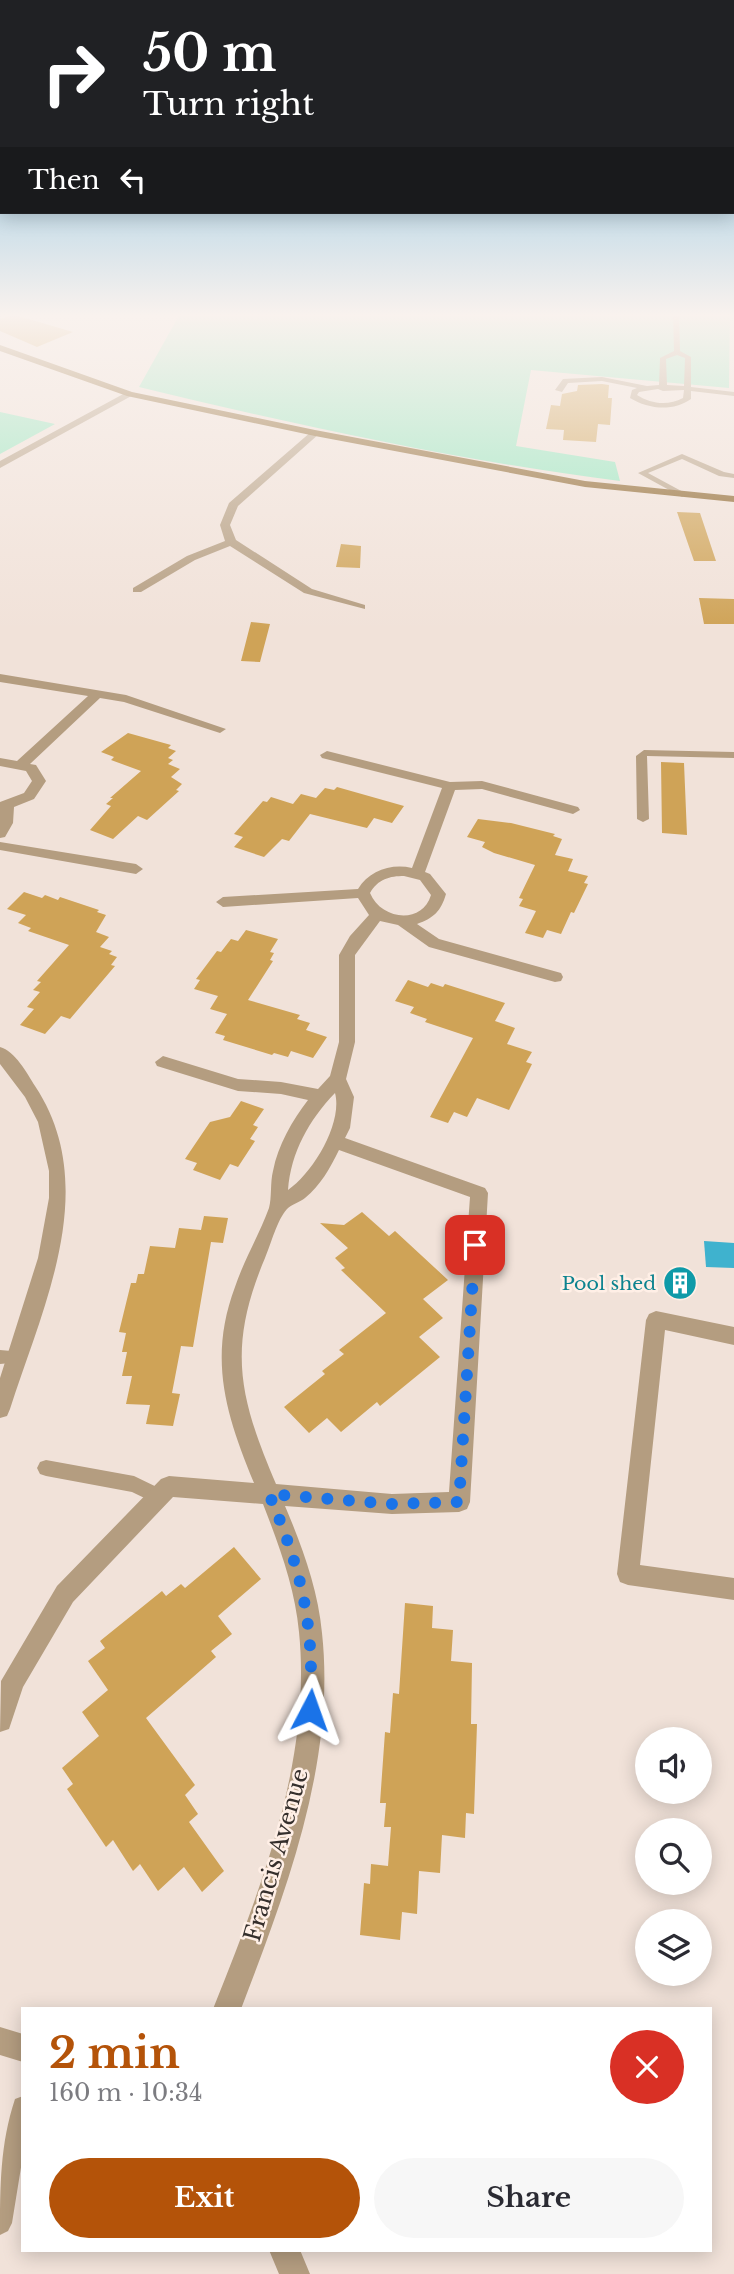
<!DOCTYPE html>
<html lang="en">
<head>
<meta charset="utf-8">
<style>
	body { margin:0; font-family:"Libre Baskerville",serif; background:#f7f7f7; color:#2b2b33; height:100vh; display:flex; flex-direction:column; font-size:26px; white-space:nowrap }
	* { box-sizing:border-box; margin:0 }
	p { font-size:23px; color:#7c7c81 }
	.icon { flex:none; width:38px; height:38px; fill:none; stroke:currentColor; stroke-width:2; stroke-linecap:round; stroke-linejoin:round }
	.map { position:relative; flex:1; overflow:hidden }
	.panel { position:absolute; left:21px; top:2007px; width:691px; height:245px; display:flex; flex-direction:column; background:#fff; border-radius:0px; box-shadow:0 4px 18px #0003 }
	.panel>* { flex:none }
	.banner { position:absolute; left:0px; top:0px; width:735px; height:214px; box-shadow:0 4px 18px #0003; background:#202124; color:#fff; overflow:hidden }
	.buttons { position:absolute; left:635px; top:1727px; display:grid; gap:14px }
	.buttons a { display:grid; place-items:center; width:77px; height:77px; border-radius:50%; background:#fff; box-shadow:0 4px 18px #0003; font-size:35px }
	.pin { position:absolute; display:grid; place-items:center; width:60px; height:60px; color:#fff; margin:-30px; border-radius:14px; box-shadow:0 4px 10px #0006 }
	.me { position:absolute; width:77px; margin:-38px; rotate:4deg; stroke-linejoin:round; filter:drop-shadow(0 0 5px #0008) }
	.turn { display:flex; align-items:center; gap:24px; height:147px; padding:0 28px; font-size:32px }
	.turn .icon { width:91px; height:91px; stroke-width:2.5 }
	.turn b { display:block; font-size:49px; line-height:60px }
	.then { display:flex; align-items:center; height:66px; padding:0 28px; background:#0003; gap:14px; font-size:26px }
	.round { display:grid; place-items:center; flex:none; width:74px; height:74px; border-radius:37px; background:#f7f7f7 }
	.head { display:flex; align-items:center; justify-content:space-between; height:119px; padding:0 28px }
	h1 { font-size:42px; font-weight:700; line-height:52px; color:#b45309 }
	.cta { display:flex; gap:14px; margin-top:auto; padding:14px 28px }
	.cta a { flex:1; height:80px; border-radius:42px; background:#b45309; color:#fff; font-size:28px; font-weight:700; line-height:80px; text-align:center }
	.cta a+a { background:#f7f7f7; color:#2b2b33 }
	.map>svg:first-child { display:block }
</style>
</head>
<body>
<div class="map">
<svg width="734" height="2274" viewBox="0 0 734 2274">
	<rect width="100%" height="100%" fill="#f1e2d9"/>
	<!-- green -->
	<path fill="#92e7be" d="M181 312H730L729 388 531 370 516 446 615 462 620 481C461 461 296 425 139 387Z
		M0 412 55 424 0 454Z"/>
	<!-- water -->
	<path fill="#3fb2ce" d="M704 1241 734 1243V1268L706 1267Z"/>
	<!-- building -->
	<path fill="#cfa357" d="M13 315 32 320 73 332 37 347 0 331V319Z
		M602 384 609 385 608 398H612L610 425 598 424 596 442 563 440 564 430 546 429 551 405 560 406 562 394 577 391 578 385Z
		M677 512 700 513 716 561H694Z
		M341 544 361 546 360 568 336 567Z
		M699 598 734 599V624H704Z
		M251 622 270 624 260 662 241 661Z
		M128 733 171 745 168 748 176 751 168 758 173 760 168 764 180 769 171 777 182 784 176 790 179 791 147 820 138 816 113 839 90 830 111 806 106 804 113 798H110L141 771 111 760 114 757 101 752Z
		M661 762 684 763 687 835 662 833Z
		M337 787 404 806 392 823 374 818 367 828 310 814 289 841 282 839 264 857 234 847 243 837 234 834 263 801 267 802 271 797 293 804 301 794 316 798 325 788 334 790Z
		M478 819 511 823 555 834 553 836 562 839 555 855 573 859 568 871 588 876 584 883 588 884 574 913 571 912 561 934 547 930 543 938 525 933 536 911 519 906 523 899 519 898 535 865 494 853 482 847 485 842 467 837Z
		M24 892 42 898 45 895 58 900 60 897 99 910 97 912 106 915 96 932 109 937 100 947 112 951 109 954 117 957 111 965 115 966 70 1019 61 1016 45 1034 20 1025 34 1009 27 1007 40 992 33 990 41 982 37 981 69 945 28 931 31 928 18 923 26 915 7 909Z
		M246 930 278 939 270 952 274 953 270 960 273 961 248 1000 300 1015 297 1019 310 1023 306 1030 327 1037 313 1058 291 1051 288 1057 274 1053 272 1055 223 1040 225 1036 215 1033 227 1014 210 1009 218 996 194 989 200 980 196 979 217 951 221 952 231 939 238 941Z
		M408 980 428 987 431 983 443 987 445 984 505 1003 495 1021 515 1028 507 1044 532 1052 526 1062 532 1064 509 1110 477 1098 467 1117 454 1112 448 1123 430 1117 473 1038 425 1022 427 1019 410 1013 414 1007 395 1001Z
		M241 1101 264 1109 253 1125 258 1127 250 1139 255 1141 238 1167 230 1164 220 1180 193 1170 197 1163 185 1159 210 1122 230 1117Z
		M362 1212 389 1236 395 1231 448 1280 423 1299 443 1318 419 1337 440 1357 380 1406 377 1402 341 1432 327 1418 309 1433 284 1407 325 1374 322 1371 344 1354 339 1350 386 1313 341 1270 345 1268 335 1258 348 1248 320 1223 344 1225Z
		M204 1216 228 1218 223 1243 211 1242 193 1347 181 1346 172 1393 180 1394 173 1426 146 1424 150 1405 126 1404 132 1376H122L127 1352H122L126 1333 119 1332 131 1283H136L138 1274H144L150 1246 175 1248 179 1228 201 1230Z
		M234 1547 261 1579 218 1616 232 1634 211 1651 216 1657 146 1718 195 1785 185 1795 198 1814 189 1822 224 1871 202 1892 184 1867 158 1891 140 1864 133 1871 113 1840 106 1847 67 1789 73 1784 62 1768 99 1736 82 1712 108 1690 88 1661 105 1648 100 1641 162 1591 166 1596 181 1584 185 1588Z
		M405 1603 433 1606 432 1628 453 1630 451 1661 472 1663 471 1724H477L474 1814 466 1813 465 1838 442 1835 440 1873 419 1871 417 1914 402 1912 400 1940 360 1935 364 1883 370 1884 371 1864 388 1866 391 1827H384L386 1803H380L385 1732 390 1733 393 1693 399 1694Z"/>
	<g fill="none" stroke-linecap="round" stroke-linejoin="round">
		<!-- path -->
		<path stroke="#a29790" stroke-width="2.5" stroke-dasharray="3.5 2" stroke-linecap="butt" d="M603 312 646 314"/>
		<!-- service -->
		<path fill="#b49d80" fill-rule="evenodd" d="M4 312H12L0 317V313Z
			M673 312H679L680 351 691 357V387L734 392V396L691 391V399C673 412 648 409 630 398L632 390 637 388 602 381 568 383 562 392 555 390 563 379 602 377 647 386 659 385 660 358 674 351ZM677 355 685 358 684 386 667 385 666 359ZM658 389 663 391 684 390 683 398C668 406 651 404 637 395L639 392Z
			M682 454 724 472 734 474V478L719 476 682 459 648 473 685 493 686 495 682 497 638 473Z
			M644 750 734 752V758L647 756 649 819 643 822 637 819 636 756Z
			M0 1350 22 1352 24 1357 22 1362 0 1364Z
			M46 1460 134 1476 165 1491 168 1497 165 1503 159 1505 132 1492 46 1476 40 1474 37 1468 40 1462Z
			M23 2096V2155L12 2223 8 2231 0 2235C0 2187 0 2144 15 2099Z"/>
		<!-- minor -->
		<path fill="#b49d80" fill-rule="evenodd" d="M127 392 135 394 0 468V461Z
			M312 431 320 433 238 506 230 525 236 540 312 589 365 605V609L304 593 230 546 195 560 141 592H133V588L187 556 225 541 220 525 229 503Z
			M0 674 126 695 226 729 220 733 124 702 100 698 30 764 36 765 46 781 34 799 14 807 13 823 5 837 0 838V802L24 793 32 781 26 771 0 766V758L17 761 88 696 0 682Z
			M327 751 450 782 482 781 578 807 580 810 573 814 482 789 455 790 425 872 430 874 446 894C441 911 434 918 417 924L439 939 561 973 563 977 561 981 555 982 429 947 398 925 380 921 355 955V1042L346 1079 354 1097 350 1128 345 1138 485 1188 488 1193 470 1502 467 1509 459 1512 392 1514 285 1506C302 1546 318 1589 322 1633 336 1762 286 1891 241 2009H213C260 1891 312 1761 299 1632 295 1588 279 1545 263 1504L173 1497 73 1602 23 1687 9 1729 0 1732 1 1681 57 1586 161 1479 169 1476 254 1483C226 1415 208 1359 235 1287 244 1260 259 1235 269 1208 272 1197 270 1183 273 1171 278 1145 292 1121 308 1100L281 1094 238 1091 157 1066 155 1062 163 1056 238 1079 281 1082 318 1089 330 1076 339 1042V955L350 936 369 915 358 898 223 907 216 902 223 897 358 889C369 871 391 863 412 868L442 788 322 758 320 755ZM404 876 420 880 431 895C422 925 381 920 370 893 378 879 390 876 404 876ZM335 1093C343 1123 313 1173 288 1190 291 1152 309 1120 335 1093ZM339 1150 470 1197 449 1492 392 1494 276 1484C239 1397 227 1348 265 1258 271 1244 277 1220 287 1209 292 1204 300 1202 305 1198 321 1185 330 1168 339 1150Z
			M0 842 136 864 143 869 136 874 0 850Z
			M0 1047C15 1051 27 1073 35 1086 102 1187 43 1306 10 1409L7 1416 0 1418V1378L38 1258 49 1198V1171L38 1122 25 1097 0 1064Z
			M656 1311 734 1327V1345L665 1330 640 1565 734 1578V1600L628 1585 620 1582 617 1574 646 1320 649 1314Z
			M0 2027 23 2034V2062L0 2055Z
			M269 2250H300L310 2274H279Z"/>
		<!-- primary -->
		<path fill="#885f23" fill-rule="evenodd" d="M0 345 132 392 315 430 585 481 734 496V502L585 487 315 436 127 396 0 351Z"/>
	</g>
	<!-- sky -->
	<linearGradient id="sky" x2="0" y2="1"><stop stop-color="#64b3de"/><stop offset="0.5" stop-color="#f9f2ee"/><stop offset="1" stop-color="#f9f2ee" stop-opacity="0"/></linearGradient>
	<rect width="734" height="630" fill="url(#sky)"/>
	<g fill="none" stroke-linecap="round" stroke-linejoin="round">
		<!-- route -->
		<path stroke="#1a73e8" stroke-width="12" stroke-dasharray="0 21.6" d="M310 1710C315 1626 302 1571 269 1494L392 1504 459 1502 475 1245"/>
	</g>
	<!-- icons -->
	<defs>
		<g id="building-disc" transform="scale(1.75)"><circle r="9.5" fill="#0f9aa8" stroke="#ffefe6"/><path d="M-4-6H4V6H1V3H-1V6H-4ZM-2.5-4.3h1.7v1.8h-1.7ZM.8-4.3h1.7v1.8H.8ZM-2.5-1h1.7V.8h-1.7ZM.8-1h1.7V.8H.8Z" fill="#fff"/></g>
	</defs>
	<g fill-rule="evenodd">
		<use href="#building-disc" x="680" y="1283"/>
	</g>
	<g text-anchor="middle" stroke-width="5" stroke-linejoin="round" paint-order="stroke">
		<!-- culture labels -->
		<g font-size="19" fill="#0d838f" stroke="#ffefe6" text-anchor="end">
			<text x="656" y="1290">Pool shed</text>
		</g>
		<!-- near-street labels -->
		<g font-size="23" fill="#352f2c" stroke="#ffefe6">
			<text transform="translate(276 1855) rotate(-74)" y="8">Francis Avenue</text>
		</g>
	</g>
</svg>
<div class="buttons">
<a><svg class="icon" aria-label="sound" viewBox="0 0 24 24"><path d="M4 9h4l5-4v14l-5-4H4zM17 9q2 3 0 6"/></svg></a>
<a><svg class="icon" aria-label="search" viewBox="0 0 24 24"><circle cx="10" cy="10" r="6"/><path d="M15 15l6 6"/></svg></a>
<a><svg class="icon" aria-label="layers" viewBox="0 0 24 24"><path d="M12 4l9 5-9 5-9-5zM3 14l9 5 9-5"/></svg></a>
</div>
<div class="pin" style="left:475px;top:1245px;background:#d93025"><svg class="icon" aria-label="arrive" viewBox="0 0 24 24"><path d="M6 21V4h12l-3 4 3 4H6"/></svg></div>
<svg class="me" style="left:310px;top:1710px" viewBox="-20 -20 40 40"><path d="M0-17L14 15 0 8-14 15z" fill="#1a73e8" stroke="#fff" stroke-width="4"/></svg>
<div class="banner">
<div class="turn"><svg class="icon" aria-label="right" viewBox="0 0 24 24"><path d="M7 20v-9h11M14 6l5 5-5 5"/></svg><div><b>50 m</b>Turn right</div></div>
<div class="then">Then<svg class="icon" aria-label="left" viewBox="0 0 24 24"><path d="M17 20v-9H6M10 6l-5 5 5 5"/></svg></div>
</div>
<section class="panel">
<div class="head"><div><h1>2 min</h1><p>160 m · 10:34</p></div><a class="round" style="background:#d93025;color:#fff"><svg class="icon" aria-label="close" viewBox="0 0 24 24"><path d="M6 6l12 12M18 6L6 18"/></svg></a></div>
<div class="cta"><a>Exit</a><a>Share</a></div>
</section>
</div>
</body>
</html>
